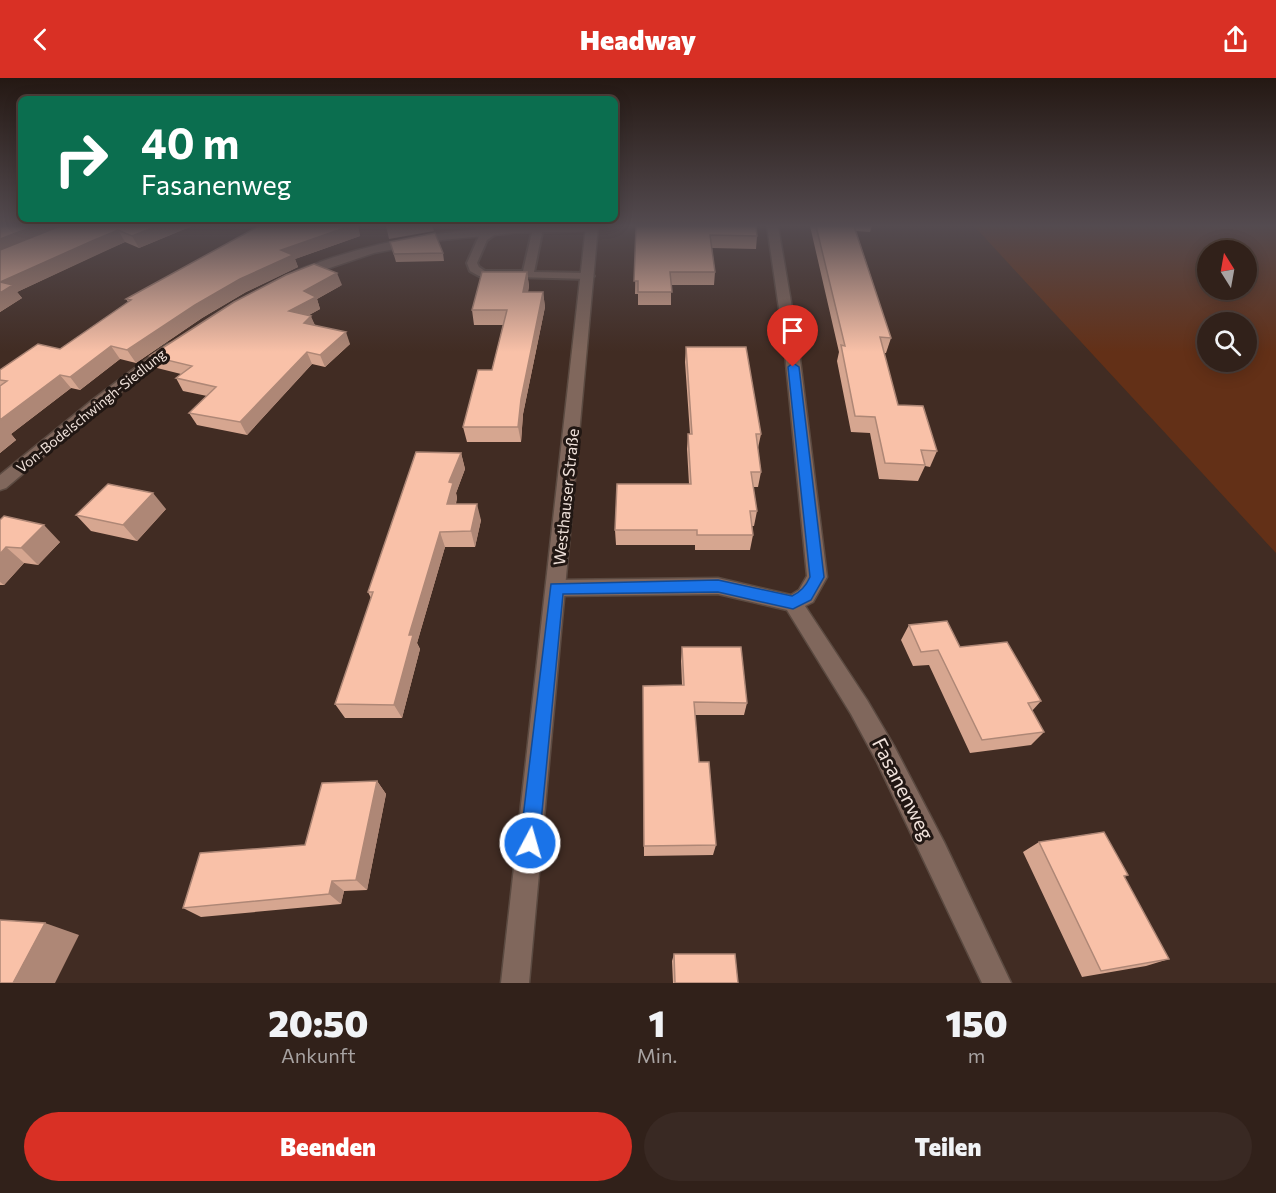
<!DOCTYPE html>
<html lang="de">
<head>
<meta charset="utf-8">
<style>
	body { margin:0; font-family:Commissioner,sans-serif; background:#392923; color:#f1f3f6; height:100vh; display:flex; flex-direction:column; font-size:22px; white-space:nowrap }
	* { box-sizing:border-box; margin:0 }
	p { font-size:20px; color:#a8a3a2 }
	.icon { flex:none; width:33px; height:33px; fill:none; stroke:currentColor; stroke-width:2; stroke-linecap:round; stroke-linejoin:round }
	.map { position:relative; height:905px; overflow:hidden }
	.sheet { display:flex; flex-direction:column; background:#31211a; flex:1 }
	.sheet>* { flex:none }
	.hud { position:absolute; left:18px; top:18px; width:600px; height:126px; border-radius:9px; box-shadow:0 3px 15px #0003,0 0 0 2px #4c3e39; background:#0b6e4f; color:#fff; overflow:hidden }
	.needle { width:39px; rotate:349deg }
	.tools { position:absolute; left:1197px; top:162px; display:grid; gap:12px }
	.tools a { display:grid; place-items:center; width:60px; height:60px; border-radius:50%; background:#31211a; box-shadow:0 3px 15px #0003,0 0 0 2px #4c3e39; font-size:30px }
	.pin { position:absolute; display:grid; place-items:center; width:51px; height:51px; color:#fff; margin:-62px -26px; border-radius:50% 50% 50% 0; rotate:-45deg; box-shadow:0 0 6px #0007 }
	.pin .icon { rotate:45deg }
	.me { position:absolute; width:66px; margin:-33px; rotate:6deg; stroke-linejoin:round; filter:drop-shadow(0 0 4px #0008) }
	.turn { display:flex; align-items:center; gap:21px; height:126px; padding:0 24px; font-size:27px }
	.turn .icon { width:78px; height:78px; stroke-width:2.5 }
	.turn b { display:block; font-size:42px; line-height:51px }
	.eta { display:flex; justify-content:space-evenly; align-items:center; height:102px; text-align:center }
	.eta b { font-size:36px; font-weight:800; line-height:42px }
	.button { display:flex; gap:12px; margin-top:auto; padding:12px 24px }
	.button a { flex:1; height:69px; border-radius:36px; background:#d93025; color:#fff; font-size:24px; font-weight:800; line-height:69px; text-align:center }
	.button a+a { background:#392923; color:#f1f3f6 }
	header { display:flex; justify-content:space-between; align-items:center; height:78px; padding:0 24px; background:#d93025; color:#fff; font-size:27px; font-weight:800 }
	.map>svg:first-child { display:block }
</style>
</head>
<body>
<header><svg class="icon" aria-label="back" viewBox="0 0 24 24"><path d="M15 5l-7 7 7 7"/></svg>Headway<svg class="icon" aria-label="share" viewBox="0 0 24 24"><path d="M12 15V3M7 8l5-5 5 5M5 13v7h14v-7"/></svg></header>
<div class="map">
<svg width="1276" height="905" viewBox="0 0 1276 905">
	<rect width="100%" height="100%" fill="#412c23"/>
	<!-- green -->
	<path fill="#633017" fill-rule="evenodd" d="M974 148H1276V475ZM1208 172H1246V212H1208ZM1208 244H1246V284H1208Z"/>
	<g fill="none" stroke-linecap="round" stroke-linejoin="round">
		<!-- lane casing -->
		<g stroke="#5b4a41" stroke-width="4">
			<path id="lane" d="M498 148 503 151 487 162 477 185 479 189 485 193H523L533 150 540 148 543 150 534 194 588 195 594 198 588 201 479 198 470 193 467 185 479 158Z"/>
		</g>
		<!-- street casing -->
		<g stroke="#5b4a41" stroke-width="3">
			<path id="street" d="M543 148H595L598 150 592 153 514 155 442 162 374 175 297 201 291 197C298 190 311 188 320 184 392 158 467 150 543 148Z
				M767 148H778L798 265 827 499 813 524 805 528 867 622 894 668 944 764 1011 905H982L877 684 851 636 787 532 718 516 556 518 549 516 546 510 549 504 556 502 718 500 791 517 799 512 807 498 784 265Z
				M172 265 177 266 179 269 177 272 105 326 6 410 0 412V397L95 320 167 266Z"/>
		</g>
		<!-- secondary casing -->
		<g stroke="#5b4a41" stroke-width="3">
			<path id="secondary" d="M586 148H598L529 905H501Z"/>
		</g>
		<!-- lane -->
		<use href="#lane" fill="#80675c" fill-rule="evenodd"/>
		<!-- street -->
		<use href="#street" fill="#80675c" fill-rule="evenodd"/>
		<!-- secondary -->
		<use href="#secondary" fill="#80675c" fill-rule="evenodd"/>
	</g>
	<!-- wall -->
	<path fill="#d6a690" d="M0 148H192L139 170 125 164 100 175 17 214 22 220 0 234Z
		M259 148H358L360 158 295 181 298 189 246 214 202 240 136 285 120 281 80 312 71 310 11 356 16 362 0 375V292L60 271 128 224 126 221Z
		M636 148 757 158 756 171 712 170 715 194 714 207H671V227H638V216H635Z
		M810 148H872L870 154 856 153 891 260 886 275H884L898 327 937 373 930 389 925 388 918 403 879 401 870 355 851 354 837 283 839 274Z
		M390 164 443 175 444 183 396 184Z
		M527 194 529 208 528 214H543L545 229 523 336 521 364H467L463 349 492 292 503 247H474L472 232Z
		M342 207 317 221 320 231 309 237 315 247 350 266 325 289 312 286 247 357 197 347 189 335 207 318 183 313 176 300 181 296 157 290 150 278Z
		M686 269 761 356 758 370 761 394 758 409H753L757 433 754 448H752L753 457 750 472H695V467H616L615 452 689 406 687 371 688 356H690L685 284Z
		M461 375 465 391 456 415 457 420 456 426 481 442 475 469H445L417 565 420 571 402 640H345L335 626 371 520 368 514Z
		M166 431 137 463 91 453 76 437Z
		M0 442 60 464 38 487 24 485 4 507H0Z
		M909 547 960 569 1041 623 1032 633 1044 654 1031 667 970 675 929 587 913 588 901 562Z
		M682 569 747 625 744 637H695L699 684 716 767 713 777 644 778 643 608 682 607 681 583Z
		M377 703 386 716 367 812 344 813 341 826 201 839 183 830 305 767Z
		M1039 764 1128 797 1124 799 1169 881 1146 888 1082 899 1023 774Z
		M674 876 738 905H673L672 883Z"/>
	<!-- shaded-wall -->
	<path fill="#ae8776" d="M34 148H71L0 178V161Z
		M157 148H192L139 170 132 158Z
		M350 148H358L360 158 295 181 298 189 246 214 202 240 136 285 127 272 195 227 281 172Z
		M386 148H432L434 153 389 161Z
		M118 152 125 164 17 214 22 220 0 234V204Z
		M527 194 529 208 525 229 523 214Z
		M337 195 342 207 317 221 320 231 295 245 289 233 304 213Z
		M543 214 545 229 523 336 521 364 518 349 521 321Z
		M311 238 316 250 304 245Z
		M346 254 350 266 325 289 320 277Z
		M111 268 120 281 80 312 70 299Z
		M307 274 312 286 247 357 240 344Z
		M60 297 71 310 11 356 16 362 0 375V342Z
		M461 375 465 391 456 415 457 420 451 441 447 426 449 404Z
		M153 415 166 431 137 463 123 447Z
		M477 426 481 442 475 469 471 453Z
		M44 447 60 464 38 487 21 470Z
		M440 454 445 469 417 565 420 571 402 640 394 627 409 557Z
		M6 469 24 485 4 507 0 504V476Z
		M377 703 386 716 367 812 356 802Z
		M332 803 344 813 341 826 329 816Z
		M45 845 79 857 55 905H13Z"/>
	<!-- building -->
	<path fill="#f9c1a8" stroke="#ae8776" stroke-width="1.5" d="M0 148H34L0 161Z
		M60 148H157L132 158 118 152 92 163 0 204 13 207 0 215V172Z
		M259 148H350L281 172 293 177 240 201 195 227 127 272 111 268 70 299 60 297 0 342V308L7 303 0 302V292L38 266 60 271 131 222 126 221Z
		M636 148H756L757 158 710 157 715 194H670L672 214H638V203H634Z
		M816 148H854L891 260 880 259 898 327 923 328 937 373 921 372 925 387 885 385 875 339 855 338 841 267 845 268Z
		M435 155 443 175 394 176 390 164Z
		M314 186 337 195 304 213 316 219 289 233 311 238 304 245 346 254 320 277 307 274 240 344 189 335 216 309 176 300 192 288 150 278 234 224 286 197Z
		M482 194H527L523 214H543L521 321 518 349H463L478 292H492L507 232H472Z
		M686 269H746L761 356H756L761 394H751L757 433H750L753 457H697V452H615L617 406H691L688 356H692Z
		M416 374 461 375 449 404 453 405 447 426H477L471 453 440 454 409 557H413L394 627 335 626 373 514H368Z
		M108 406 153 415 123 447 76 437Z
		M4 438 44 447 21 470 6 469 0 476V442Z
		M947 543 960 569 1007 564 1041 623 1028 625 1044 654 982 662 938 572 921 574 909 547Z
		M682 569H741L747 625 694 624 699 684H709L716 767 644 768 643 608 684 607Z
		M377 703 356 802 332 803 329 816 183 830 200 775 305 767 322 705Z
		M1104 754 1128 797 1124 798 1169 881 1101 893 1039 764Z
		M0 842 45 845 13 905H0Z
		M674 876H735L738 905H675Z"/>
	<!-- sky -->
	<linearGradient id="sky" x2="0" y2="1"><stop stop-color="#241813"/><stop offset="0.54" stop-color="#544b50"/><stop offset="1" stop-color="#544b50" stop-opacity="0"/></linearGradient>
	<rect width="1276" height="274" fill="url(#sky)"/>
	<!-- route -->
	<path fill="#1a73e8" stroke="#114b97" stroke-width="1.5" d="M793 285 799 289 824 499 811 522 793 531 718 514 563 516 539 765 537 772 530 775 523 772 520 765 551 506 718 502 792 518C801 514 806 508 810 499L788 289Z"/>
	<g text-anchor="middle" stroke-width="6" stroke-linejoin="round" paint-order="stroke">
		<!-- far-street labels -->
		<g font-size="14" fill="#f0e2db" stroke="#211713">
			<text transform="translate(91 333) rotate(-39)" y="5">Von-Bodelschwingh-Siedlung</text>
		</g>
		<!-- street labels -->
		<g font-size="16" fill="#f0e2db" stroke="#211713">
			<text transform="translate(566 419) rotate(-84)" y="6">Westhauser Straße</text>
		</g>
		<!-- near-street labels -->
		<g font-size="20" fill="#f0e2db" stroke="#211713">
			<text transform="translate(903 711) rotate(63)" y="7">Fasanenweg</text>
		</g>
	</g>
</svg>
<div class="tools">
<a><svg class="needle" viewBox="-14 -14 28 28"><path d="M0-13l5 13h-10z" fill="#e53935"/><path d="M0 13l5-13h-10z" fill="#a8a3a2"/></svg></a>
<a><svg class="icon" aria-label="search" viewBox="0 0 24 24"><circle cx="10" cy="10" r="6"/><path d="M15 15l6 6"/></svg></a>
</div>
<div class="pin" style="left:793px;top:289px;background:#d93025"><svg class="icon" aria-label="arrive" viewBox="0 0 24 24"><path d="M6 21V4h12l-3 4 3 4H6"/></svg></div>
<svg class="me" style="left:530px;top:765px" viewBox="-20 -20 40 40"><circle r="17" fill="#1a73e8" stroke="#fff" stroke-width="3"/><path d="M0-11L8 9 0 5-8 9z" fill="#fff"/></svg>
<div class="hud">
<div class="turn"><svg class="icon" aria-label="right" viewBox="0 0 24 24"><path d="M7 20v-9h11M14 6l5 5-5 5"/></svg><div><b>40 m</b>Fasanenweg</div></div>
</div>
</div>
<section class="sheet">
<div class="eta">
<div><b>20:50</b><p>Ankunft</p></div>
<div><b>1</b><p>Min.</p></div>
<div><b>150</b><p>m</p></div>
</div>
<div class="button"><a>Beenden</a><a>Teilen</a></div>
</section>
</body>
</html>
